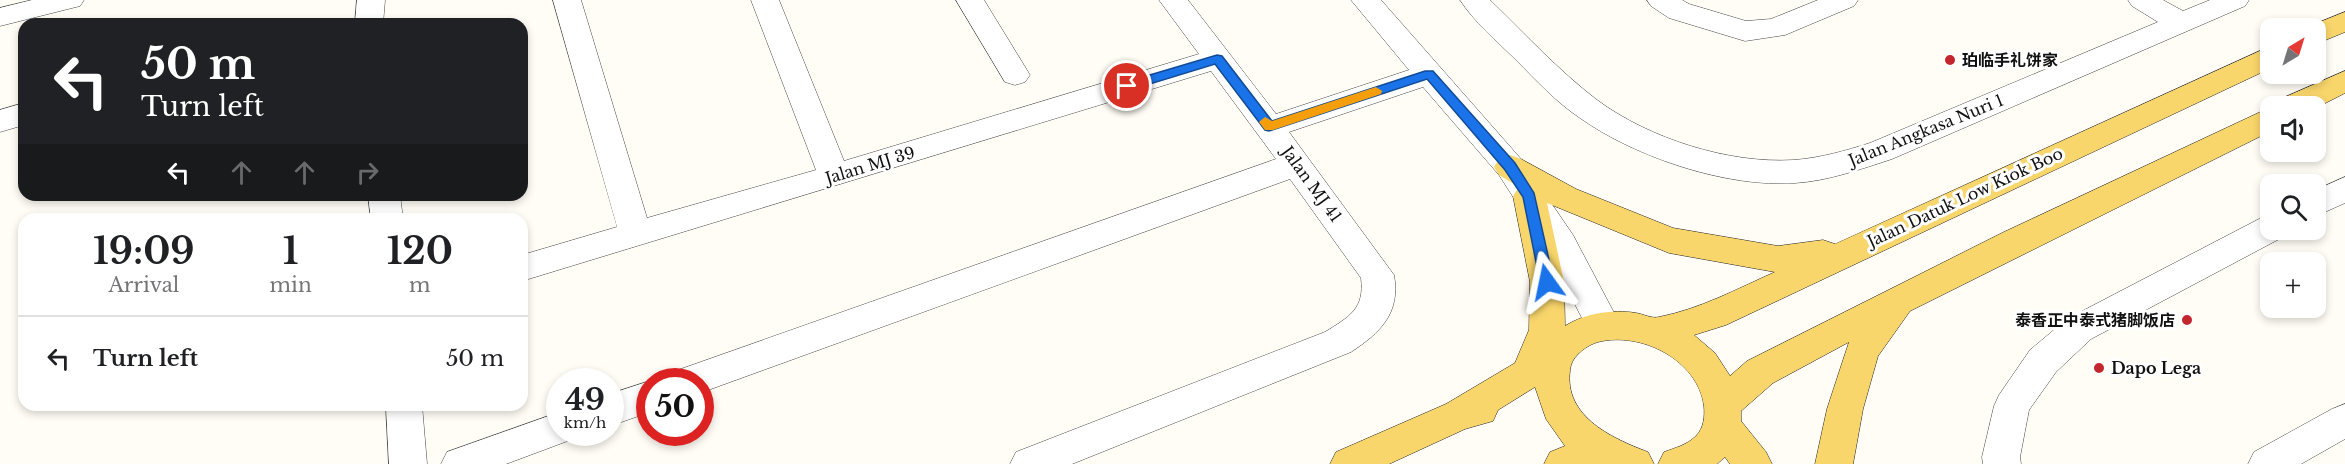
<!DOCTYPE html>
<html lang="en">
<head>
<meta charset="utf-8">
<style>
	body { margin:0; font-family:"Libre Baskerville","Noto Sans SC",serif; background:#f6f6f6; color:#202124; height:100vh; display:flex; flex-direction:column; font-size:22px; white-space:nowrap }
	* { box-sizing:border-box; margin:0 }
	p { font-size:20px; color:#757577 }
	.icon { flex:none; width:33px; height:33px; fill:none; stroke:currentColor; stroke-width:2; stroke-linecap:round; stroke-linejoin:round }
	.map { position:relative; flex:1; overflow:hidden }
	.details { position:absolute; left:18px; top:213px; width:510px; height:198px; display:flex; flex-direction:column; background:#fff; border-radius:18px; box-shadow:0 3px 9px #0003 }
	.details>* { flex:none }
	.hud { position:absolute; left:18px; top:18px; width:510px; height:183px; border-radius:18px; box-shadow:0 3px 9px #0003; background:#202124; color:#fff; overflow:hidden }
	.needle { width:39px; rotate:38deg }
	.tools { position:absolute; left:2260px; top:18px; display:grid; gap:12px }
	.tools a { display:grid; place-items:center; width:66px; height:66px; border-radius:12px; background:#fff; box-shadow:0 3px 9px #0003; font-size:30px }
	.speed { position:absolute; left:546px; top:368px; display:flex; gap:12px; font-size:30px; font-weight:700; text-align:center }
	.speed>* { display:grid; place-content:center; width:78px; height:78px; border-radius:50%; background:#fff; box-shadow:0 3px 9px #0003; line-height:1 }
	.speed small { font-size:15px; font-weight:400 }
	.speed .limit { border:9px solid #d22; background:#fff; color:#111 }
	.pin { position:absolute; display:grid; place-items:center; width:51px; height:51px; color:#fff; margin:-26px; border:3px solid #fff; border-radius:50%; box-shadow:0 2px 6px #0007 }
	.me { position:absolute; width:66px; margin:-33px; rotate:348deg; stroke-linejoin:round; filter:drop-shadow(0 0 4px #0008) }
	.turn { display:flex; align-items:center; gap:21px; height:126px; padding:0 24px; font-size:27px }
	.turn .icon { width:78px; height:78px; stroke-width:2.5 }
	.turn b { display:block; font-size:42px; line-height:51px }
	.lanes { display:flex; align-items:center; height:57px; padding:0 24px; background:#0003; justify-content:center; gap:30px; direction:ltr }
	.lanes .off { opacity:.35 }
	.eta { display:flex; justify-content:space-evenly; align-items:center; height:102px; text-align:center }
	.eta b { font-size:36px; font-weight:800; line-height:42px }
	ul { padding:0; list-style:none }
	li { display:flex; align-items:center; gap:18px; height:84px; padding:0 24px; border-top:2px solid #e0e0e0 }
	li div { flex:1 }
	li b { display:block; font-size:22px }
	li em { font-style:normal }
	.map>svg:first-child { display:block }
</style>
</head>
<body>
<div class="map">
<svg width="2345" height="464" viewBox="0 0 2345 464">
	<rect width="100%" height="100%" fill="#fffdf5"/>
	<g fill="none" stroke-linecap="round" stroke-linejoin="round">
		<!-- minor casing -->
		<g stroke="#444" stroke-width="1">
			<path id="minor" d="M32 0H84L80 6 0 26V8Z
				M357 0H385L383 24H355Z
				M553 0H581L647 218 816 170 751 0H779L844 161 1199 54 1159 0H1188L1276 114 1409 70 1351 0H1381L1521 159 1573 235 1621 326 1615 336 1603 340 1591 336 1548 251 1499 175 1423 87 1289 132 1394 275C1401 313 1380 333 1351 352L1072 464H1010L1016 452 1325 332C1349 317 1365 309 1361 278L1290 179 700 393V381H673L678 370 1276 159 1211 71 522 281V255L617 227Z
				M956 0H984L1030 75 1025 82 1015 85 1005 82Z
				M1460 0H1490C1525 34 1558 70 1597 100 1650 139 1729 164 1794 160 1820 158 1845 151 1870 143L2158 22 2132 6 2128 0H2163L2183 11 2210 0H2249L2245 6 1892 159C1861 169 1828 181 1795 183 1727 188 1635 157 1580 118 1556 102 1536 80 1516 60 1497 41 1474 22 1460 0Z
				M1647 0H1682L1689 4 1746 21 1771 19 1818 0H1858L1854 6 1785 35 1745 41 1669 18 1651 6Z
				M24 103V125L0 132V110Z
				M2345 177V203L2316 216V190Z
				M368 195H400L403 219H371Z
				M2271 215V230H2287L2283 237 2091 339 2056 372 2029 410 2020 457 2021 464H1983L1982 457 1994 406 1999 395 2030 350 2067 319 2259 219Z
				M650 381V412L610 426V394Z
				M2345 404V439L2301 464H2248L2254 452 2332 409Z
				M386 405H422L427 464H389Z
				M560 412V432H577L573 439 506 464H441L447 452Z"/>
		</g>
		<!-- major casing -->
		<g stroke="#222" stroke-width="1">
			<path id="major" d="M2345 12V32L2316 44V28H2305Z
				M2271 46V68L1726 325 1694 335 1715 353 1730 376 1747 361 2004 232 2271 107V131L1910 311 1878 356 1863 409 1853 464H1815L1827 409 1849 342 1773 383 1741 411V421L1766 452 1772 464H1730L1725 457 1717 464H1658L1664 452C1675 448 1687 445 1696 436 1704 428 1705 416 1704 406 1698 360 1641 331 1598 342 1587 345 1574 355 1571 365 1560 415 1611 438 1648 452L1654 464H1544L1550 452 1565 446 1546 419 1535 387 1498 410 1493 421 1465 429 1389 464H1330L1336 452 1446 404 1515 363 1529 330 1530 282 1513 196 1519 187 1499 175 1494 167 1499 159 1510 155 1521 159 1576 189 1673 228 1778 246 1823 240 1835 244ZM1547 203 1669 253 1775 272C1737 289 1700 309 1659 317 1652 319 1643 314 1636 313 1612 309 1586 313 1565 326L1564 282Z
				M2345 71V93L2316 108 2279 106 2283 98Z"/>
		</g>
		<!-- minor -->
		<use href="#minor" fill="#fff" fill-rule="evenodd"/>
		<!-- major -->
		<use href="#major" fill="#f9d66b" fill-rule="evenodd"/>
	</g>
	<!-- route -->
	<path fill="#1a73e8" stroke="#114b97" stroke-width="1.5" d="M1217 55 1222 56 1272 121 1425 71H1433L1515 163 1534 193 1554 282 1552 286H1542L1540 282 1523 197 1505 170 1427 79 1269 131 1265 130 1215 64 1127 91 1121 86 1123 83Z"/>
	<!-- slow -->
	<path fill="#f59e0b" d="M1376 87 1382 91 1381 94 1273 130H1265L1259 122 1265 117 1272 121Z"/>
	<!-- markers -->
	<g fill="#c4262e" stroke="#fff" stroke-width="2">
		<circle cx="1950" cy="60" r="6"/>
		<circle cx="2187" cy="320" r="6"/>
		<circle cx="2099" cy="368" r="6"/>
	</g>
	<g text-anchor="middle" stroke-width="6" stroke-linejoin="round" paint-order="stroke">
		<!-- poi labels -->
		<g font-size="16" font-weight="bold" fill="#111" stroke="#fff" text-anchor="start">
			<text x="1962" y="66">珀临手礼饼家</text>
			<text x="2175" y="326" text-anchor="end">泰香正中泰式猪脚饭店</text>
			<text x="2111" y="374">Dapo Lega</text>
		</g>
		<!-- street labels -->
		<g font-size="16" fill="#111" stroke="#fff">
			<text transform="translate(1926 130) rotate(-22)" y="6">Jalan Angkasa Nuri 1</text>
			<text transform="translate(870 165) rotate(-17)" y="6">Jalan MJ 39</text>
			<text transform="translate(1312 184) rotate(54)" y="6">Jalan MJ 41</text>
			<text transform="translate(1965 197) rotate(-25)" y="6">Jalan Datuk Low Kiok Boo</text>
		</g>
	</g>
</svg>
<div class="tools">
<a><svg class="needle" viewBox="-14 -14 28 28"><path d="M0-13l5 13h-10z" fill="#e53935"/><path d="M0 13l5-13h-10z" fill="#757577"/></svg></a>
<a><svg class="icon" aria-label="sound" viewBox="0 0 24 24"><path d="M4 9h4l5-4v14l-5-4H4zM17 9q2 3 0 6"/></svg></a>
<a><svg class="icon" aria-label="search" viewBox="0 0 24 24"><circle cx="10" cy="10" r="6"/><path d="M15 15l6 6"/></svg></a>
<a>+</a>
</div>
<div class="speed"><div>49<small>km/h</small></div><div class="limit">50</div></div>
<div class="pin" style="left:1127px;top:86px;background:#d93025"><svg class="icon" aria-label="arrive" viewBox="0 0 24 24"><path d="M6 21V4h12l-3 4 3 4H6"/></svg></div>
<svg class="me" style="left:1547px;top:282px" viewBox="-20 -20 40 40"><path d="M0-17L14 15 0 8-14 15z" fill="#1a73e8" stroke="#fff" stroke-width="4"/></svg>
<div class="hud">
<div class="turn"><svg class="icon" aria-label="left" viewBox="0 0 24 24"><path d="M17 20v-9H6M10 6l-5 5 5 5"/></svg><div><b>50 m</b>Turn left</div></div>
<div class="lanes"><svg class="icon" aria-label="left" viewBox="0 0 24 24"><path d="M17 20v-9H6M10 6l-5 5 5 5"/></svg><svg class="icon off" aria-label="ahead" viewBox="0 0 24 24"><path d="M12 20V5M6 11l6-6 6 6"/></svg><svg class="icon off" aria-label="ahead" viewBox="0 0 24 24"><path d="M12 20V5M6 11l6-6 6 6"/></svg><svg class="icon off" aria-label="right" viewBox="0 0 24 24"><path d="M7 20v-9h11M14 6l5 5-5 5"/></svg></div>
</div>
<section class="details">
<div class="eta">
<div><b>19:09</b><p>Arrival</p></div>
<div><b>1</b><p>min</p></div>
<div><b>120</b><p>m</p></div>
</div>
<ul>
<li><svg class="icon" aria-label="left" viewBox="0 0 24 24"><path d="M17 20v-9H6M10 6l-5 5 5 5"/></svg><div><b>Turn left</b></div><em>50 m</em></li>
</ul>
</section>
</div>
</body>
</html>
